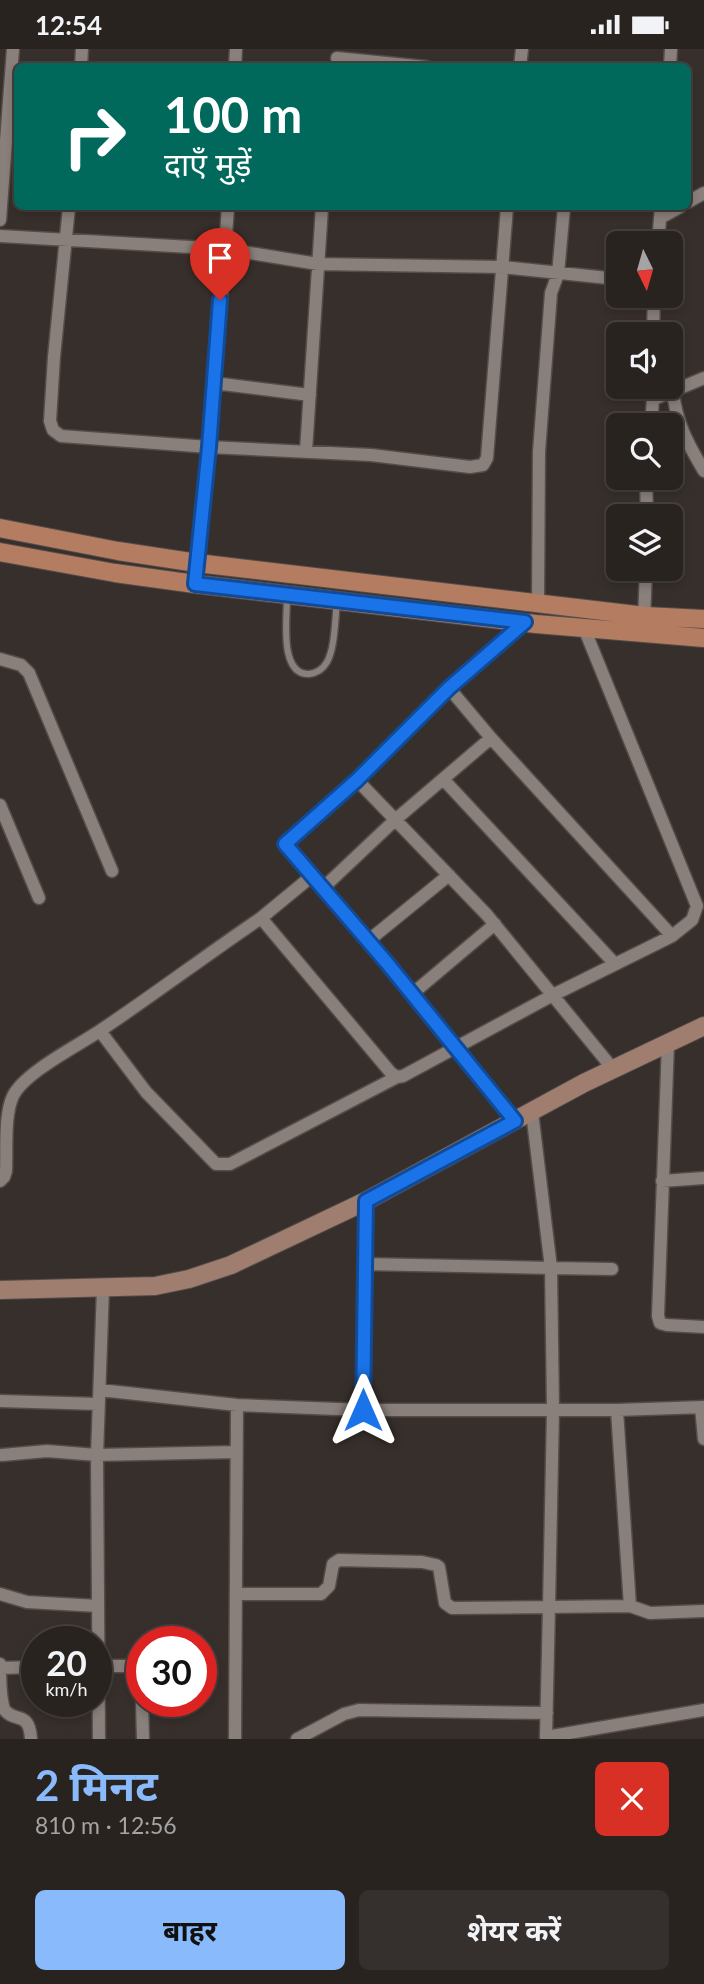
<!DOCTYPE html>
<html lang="hi">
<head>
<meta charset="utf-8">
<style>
	body { margin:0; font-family:Lato,"Noto Sans Devanagari",sans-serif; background:#352f2d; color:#f1f3f6; height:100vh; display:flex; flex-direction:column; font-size:26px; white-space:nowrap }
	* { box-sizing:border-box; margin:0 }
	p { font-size:23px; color:#a5a4a5 }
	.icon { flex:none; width:38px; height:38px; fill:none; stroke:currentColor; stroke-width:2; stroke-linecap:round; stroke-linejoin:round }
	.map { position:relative; height:1690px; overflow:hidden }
	.side { display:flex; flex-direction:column; background:#292320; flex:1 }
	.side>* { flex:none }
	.guide { position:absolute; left:14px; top:14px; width:677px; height:147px; border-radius:10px; box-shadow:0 4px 10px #0003,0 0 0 2px #45403e; background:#00695c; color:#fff; overflow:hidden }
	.needle { width:46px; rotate:175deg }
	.buttons { position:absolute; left:606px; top:182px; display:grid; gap:14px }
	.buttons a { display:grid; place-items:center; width:77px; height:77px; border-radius:10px; background:#292320; box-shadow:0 4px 10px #0003,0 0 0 2px #45403e; font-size:35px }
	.speed { position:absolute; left:21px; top:1577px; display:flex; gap:14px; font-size:35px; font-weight:700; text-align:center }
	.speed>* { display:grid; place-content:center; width:91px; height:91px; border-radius:50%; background:#292320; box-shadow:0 4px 10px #0003,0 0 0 2px #45403e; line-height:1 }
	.speed small { font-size:18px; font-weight:400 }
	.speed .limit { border:10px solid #d22; background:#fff; color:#111 }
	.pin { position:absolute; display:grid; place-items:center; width:60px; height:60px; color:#fff; margin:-72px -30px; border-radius:50% 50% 50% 0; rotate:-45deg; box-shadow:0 0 7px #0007 }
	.pin .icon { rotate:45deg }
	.me { position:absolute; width:77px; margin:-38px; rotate:0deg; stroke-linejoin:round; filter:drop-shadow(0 0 5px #0008) }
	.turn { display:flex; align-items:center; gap:24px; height:147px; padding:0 35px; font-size:32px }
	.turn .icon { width:91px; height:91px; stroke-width:2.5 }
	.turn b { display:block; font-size:49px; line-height:60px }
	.round { display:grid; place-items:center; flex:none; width:74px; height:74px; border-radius:10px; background:#352f2d }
	.headline { display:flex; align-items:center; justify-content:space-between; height:119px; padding:0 35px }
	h1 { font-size:42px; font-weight:700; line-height:52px; color:#88bafc }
	.primary-button { display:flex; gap:14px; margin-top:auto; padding:14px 35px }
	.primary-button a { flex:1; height:80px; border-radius:10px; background:#88bafc; color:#111; font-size:28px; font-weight:700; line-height:80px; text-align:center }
	.primary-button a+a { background:#352f2d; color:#f1f3f6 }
	.status { display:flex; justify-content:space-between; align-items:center; height:49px; padding:0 35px; background:#292320; direction:ltr }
	.status svg { height:19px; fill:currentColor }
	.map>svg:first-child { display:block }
</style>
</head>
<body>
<div class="status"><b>12:54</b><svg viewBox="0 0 49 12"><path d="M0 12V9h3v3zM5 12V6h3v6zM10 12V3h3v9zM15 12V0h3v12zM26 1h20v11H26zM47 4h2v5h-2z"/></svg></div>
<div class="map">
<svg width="704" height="1690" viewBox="0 0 704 1690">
	<rect width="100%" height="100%" fill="#372f2b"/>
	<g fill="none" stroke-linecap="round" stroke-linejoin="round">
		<!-- lane casing -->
		<g stroke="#534c49" stroke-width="9">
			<path id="lane" d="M287 549C287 569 279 626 309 625 317 624 323 620 327 613 335 599 335 570 337 553"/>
		</g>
		<!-- street casing -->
		<g stroke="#534c49" stroke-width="15">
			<path id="street" d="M337 9 426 18
				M81 18 82 0
				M235 18 236 0
				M520 18 522 0
				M670 18 671 0
				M688 153 704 144
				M69 158 54 308 50 372 53 381 61 387 209 398 195 535
				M507 158 487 409 483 416 470 418 371 406 209 398 225 200 318 215 502 218 618 230
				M660 169 680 158
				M0 171 13 0
				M0 187 225 200 228 158
				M658 194 661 158
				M653 285 654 247
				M214 334 310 346
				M673 342C676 374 688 395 704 422
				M654 350 704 329
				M651 376 654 338
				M306 402 322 158
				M646 429 647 467
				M538 554 539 403 551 244 558 225 564 158
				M644 572 646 520
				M525 573 449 639 357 731 487 866 613 1020
				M0 610 21 616 29 624 112 822
				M449 639 491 689 672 887
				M357 731 285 795 387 914 515 1072
				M444 731 615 915
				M0 756 39 849
				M312 827 261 869 391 1024 397 1028 403 1027 553 946 672 887 692 871 697 857 584 579
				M323 839 395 771 491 689
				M368 892 449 826
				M412 945 495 875
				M100 982 146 1043 216 1115H230L397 1028
				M668 994 658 1267 660 1274 667 1276 704 1278
				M0 1132 4 1128 6 1122C7 1100 4 1066 13 1047 24 1024 77 997 98 983 154 946 206 906 261 869
				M662 1132 704 1129
				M366 1152 363 1361H617L630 1557
				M364 1215 551 1219 532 1063
				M100 1341 237 1356 363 1361
				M0 1352 99 1355
				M701 1358 704 1390
				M617 1361 704 1358
				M2 1406 47 1402 97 1406 236 1403
				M0 1545 27 1553 98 1557
				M236 1545H321L329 1537 333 1515 339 1511 422 1513 436 1516 439 1518 445 1554 452 1559 549 1558 553 1360 551 1219 612 1220
				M704 1562 650 1564 630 1557 549 1558 546 1688 704 1661
				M0 1615C0 1628 0 1648 4 1660 14 1675 29 1660 31 1690
				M96 1617H135L139 1621 142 1628
				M0 1619 37 1618
				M142 1652 143 1690
				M99 1690 97 1406 103 1239
				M235 1690 237 1356
				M297 1690 344 1665 359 1661 547 1664"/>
		</g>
		<!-- secondary casing -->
		<g stroke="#534c49" stroke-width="20">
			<path id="secondary" d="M0 1241 155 1237 189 1230 231 1216 366 1152 584 1034 704 977"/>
		</g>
		<!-- primary casing -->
		<g stroke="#534c49" stroke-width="20">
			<path id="primary" d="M0 479 118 502 197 514 645 567 704 570
				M0 503 115 524 195 535 536 575 704 589"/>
		</g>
		<!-- lane -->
		<use href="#lane" stroke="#897f7b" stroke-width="6"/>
		<!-- street -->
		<use href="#street" stroke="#897f7b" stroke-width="12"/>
		<!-- secondary -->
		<use href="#secondary" stroke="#9f7e6f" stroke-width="18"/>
		<!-- primary -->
		<use href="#primary" stroke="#b47d62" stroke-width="18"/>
	</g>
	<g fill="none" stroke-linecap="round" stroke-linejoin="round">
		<!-- route casing -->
		<g stroke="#114b97" stroke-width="18">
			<path id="route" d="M220 251 209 398 195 535 525 573 449 639 357 731 285 795 387 914 515 1072 366 1152 363 1361"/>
		</g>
		<!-- route -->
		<use href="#route" stroke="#1a73e8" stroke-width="12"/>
	</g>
</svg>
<div class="buttons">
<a><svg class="needle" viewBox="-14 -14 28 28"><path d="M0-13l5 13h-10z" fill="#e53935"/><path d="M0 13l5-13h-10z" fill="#a5a4a5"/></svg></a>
<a><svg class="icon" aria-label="sound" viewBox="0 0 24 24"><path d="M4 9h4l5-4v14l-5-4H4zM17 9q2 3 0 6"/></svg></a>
<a><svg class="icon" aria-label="search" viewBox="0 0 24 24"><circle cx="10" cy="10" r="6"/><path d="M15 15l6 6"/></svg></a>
<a><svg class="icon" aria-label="layers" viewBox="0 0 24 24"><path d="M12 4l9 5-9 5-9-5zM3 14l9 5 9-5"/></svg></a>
</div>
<div class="speed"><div>20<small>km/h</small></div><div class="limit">30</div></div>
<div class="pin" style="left:220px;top:251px;background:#d93025"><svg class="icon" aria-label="arrive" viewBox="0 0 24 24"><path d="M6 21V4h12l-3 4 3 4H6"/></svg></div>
<svg class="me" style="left:363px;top:1361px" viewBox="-20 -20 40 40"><path d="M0-17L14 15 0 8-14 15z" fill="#1a73e8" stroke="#fff" stroke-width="4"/></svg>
<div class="guide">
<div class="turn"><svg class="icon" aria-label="right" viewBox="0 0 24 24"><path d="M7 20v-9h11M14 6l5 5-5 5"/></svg><div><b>100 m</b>दाएँ मुड़ें</div></div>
</div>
</div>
<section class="side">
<div class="headline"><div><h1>2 मिनट</h1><p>810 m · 12:56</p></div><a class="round" style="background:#d93025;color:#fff"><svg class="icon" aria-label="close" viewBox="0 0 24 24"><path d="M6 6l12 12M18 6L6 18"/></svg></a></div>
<div class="primary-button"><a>बाहर</a><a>शेयर करें</a></div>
</section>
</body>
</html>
